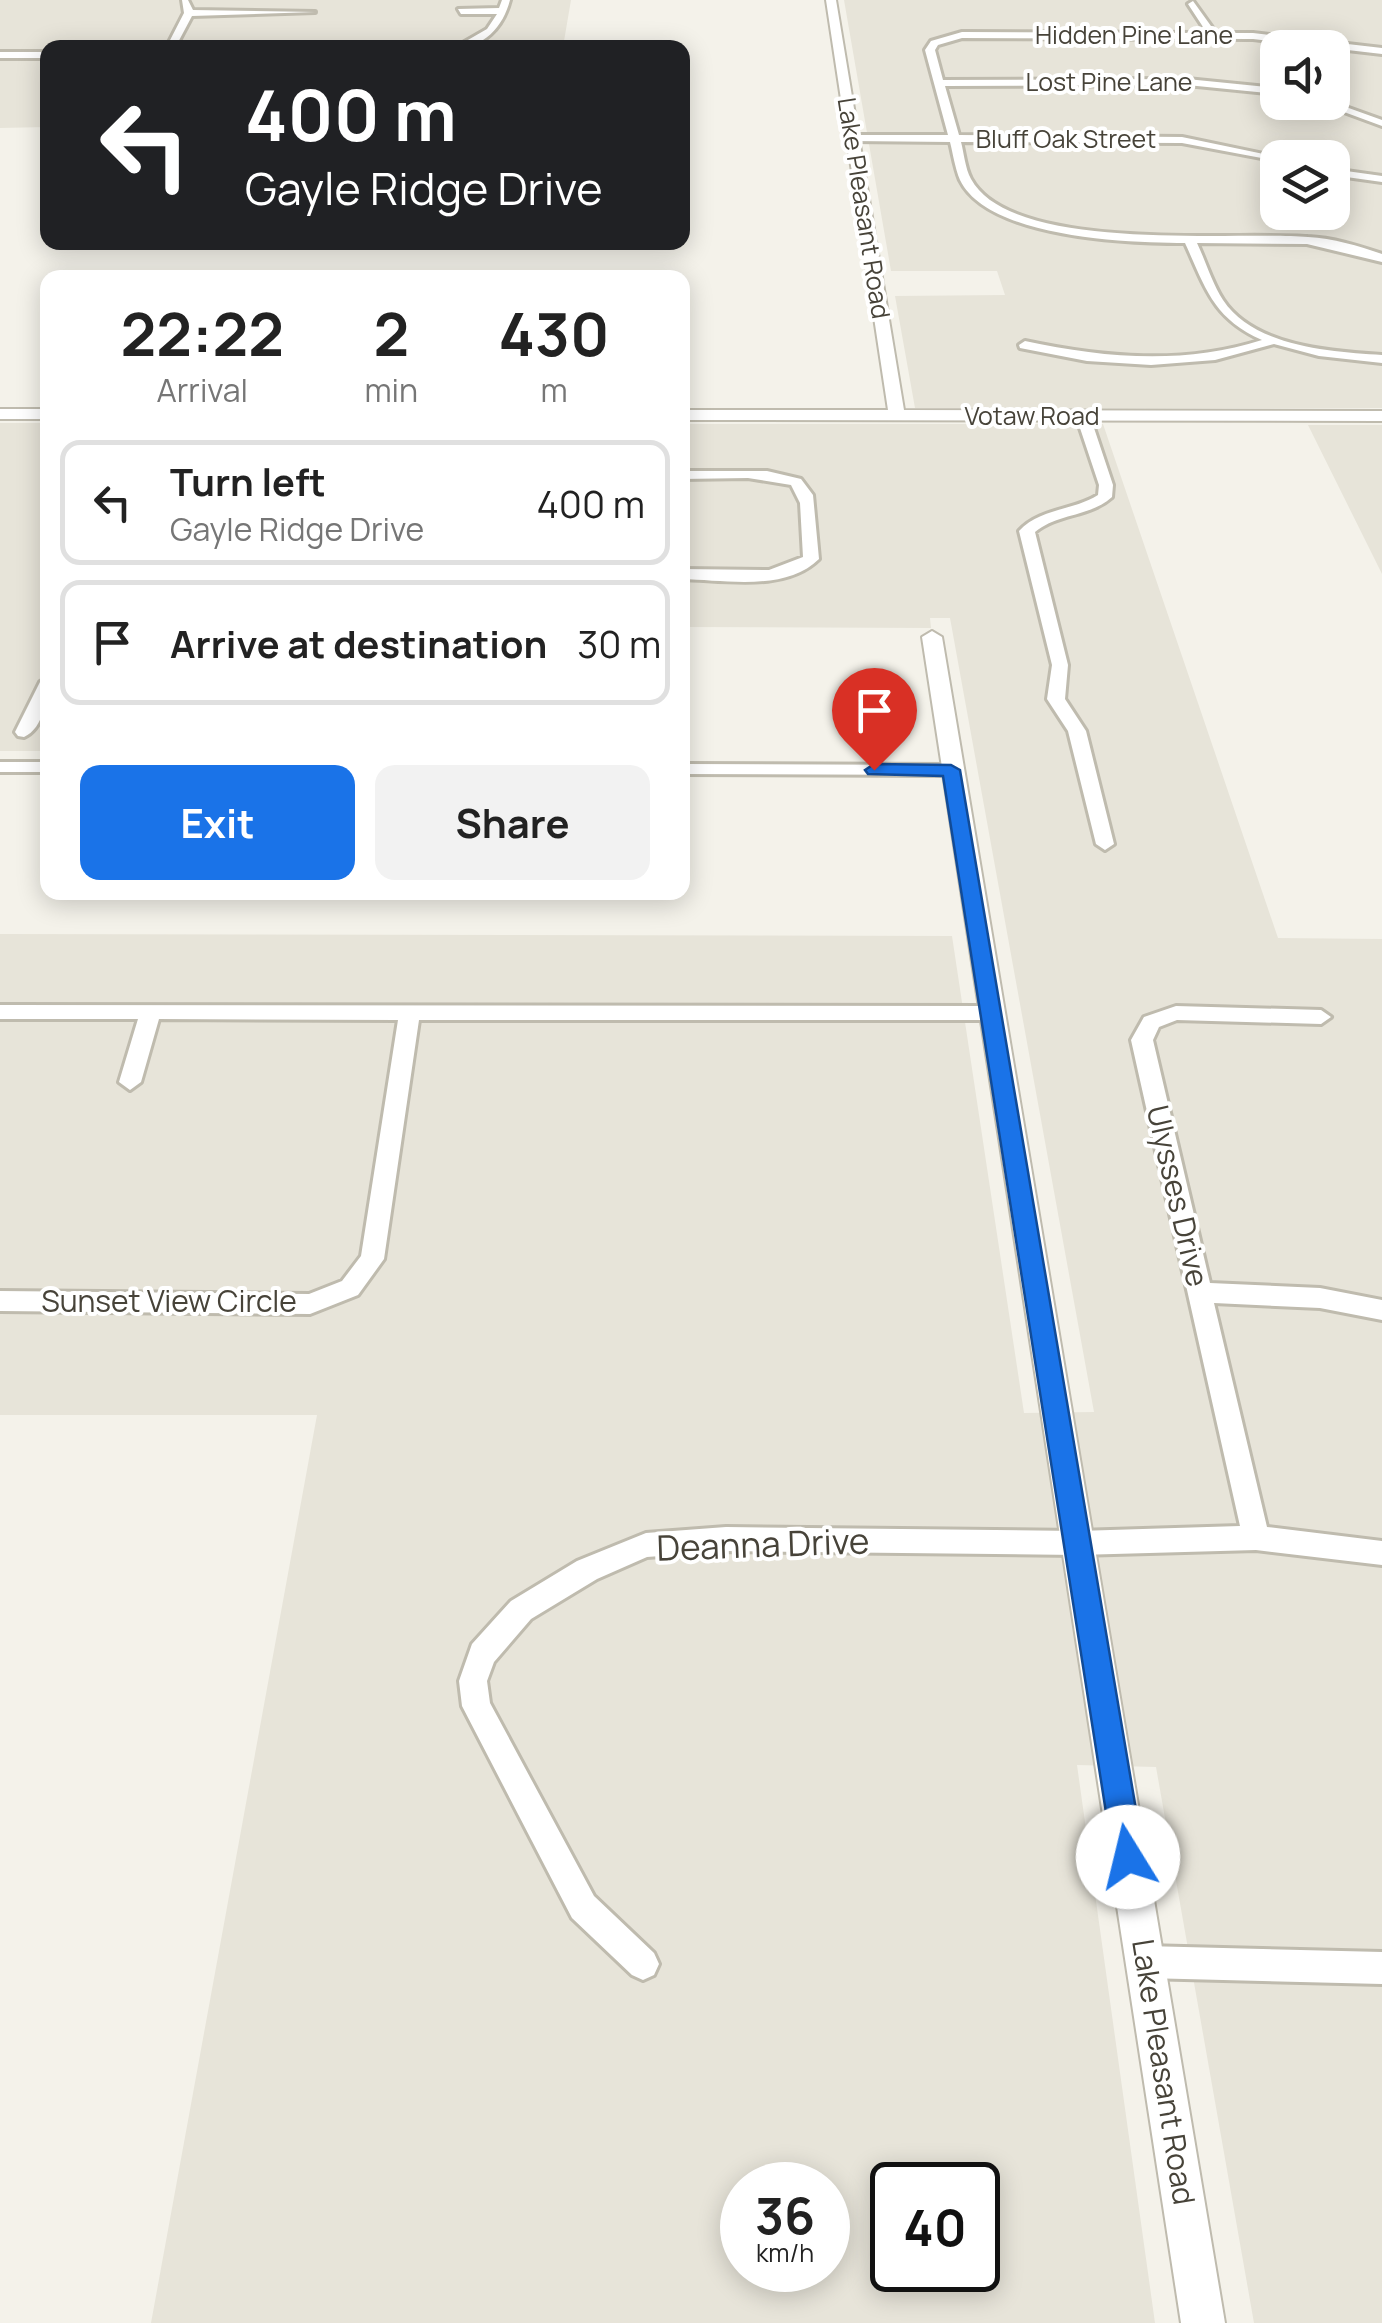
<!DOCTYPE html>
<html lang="en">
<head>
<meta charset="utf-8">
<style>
	body { margin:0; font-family:Manrope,sans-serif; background:#f2f2f2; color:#222; height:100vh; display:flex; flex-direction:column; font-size:38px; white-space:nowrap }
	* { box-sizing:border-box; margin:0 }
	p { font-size:32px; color:#767676 }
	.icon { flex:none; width:55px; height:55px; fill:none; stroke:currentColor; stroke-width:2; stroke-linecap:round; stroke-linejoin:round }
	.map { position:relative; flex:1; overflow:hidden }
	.side { position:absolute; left:40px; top:270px; width:650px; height:630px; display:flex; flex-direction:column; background:#fff; border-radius:20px; box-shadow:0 5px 25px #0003 }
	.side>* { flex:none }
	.hud { position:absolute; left:40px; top:40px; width:650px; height:210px; border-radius:20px; box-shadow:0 5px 25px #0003; background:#202124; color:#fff; overflow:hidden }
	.buttons { position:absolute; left:1260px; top:30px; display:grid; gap:20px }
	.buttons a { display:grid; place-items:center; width:90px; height:90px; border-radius:20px; background:#fff; box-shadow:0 5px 25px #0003; font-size:50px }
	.speed { position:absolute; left:720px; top:2162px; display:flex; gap:20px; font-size:50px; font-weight:700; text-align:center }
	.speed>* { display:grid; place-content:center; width:130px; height:130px; border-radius:50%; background:#fff; box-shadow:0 5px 25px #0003; line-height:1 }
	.speed small { font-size:25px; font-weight:400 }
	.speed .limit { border:5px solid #111; border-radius:15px; background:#fff; color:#111 }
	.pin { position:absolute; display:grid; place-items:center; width:85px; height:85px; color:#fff; margin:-102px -42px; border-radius:50% 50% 50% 0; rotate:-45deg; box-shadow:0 0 10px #0007 }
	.pin .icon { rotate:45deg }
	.me { position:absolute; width:110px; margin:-55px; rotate:351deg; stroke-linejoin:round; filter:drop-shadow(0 0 8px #0008) }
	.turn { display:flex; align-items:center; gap:35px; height:210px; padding:0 40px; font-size:45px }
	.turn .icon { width:130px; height:130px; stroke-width:2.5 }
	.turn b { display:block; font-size:70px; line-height:85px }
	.eta { display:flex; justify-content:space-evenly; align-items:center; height:170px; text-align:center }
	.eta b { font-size:60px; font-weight:700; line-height:70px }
	.primary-button { display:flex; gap:20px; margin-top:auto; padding:20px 40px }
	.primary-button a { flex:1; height:115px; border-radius:20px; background:#1a73e8; color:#fff; font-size:40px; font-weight:700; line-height:115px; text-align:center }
	.primary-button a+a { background:#f2f2f2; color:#222 }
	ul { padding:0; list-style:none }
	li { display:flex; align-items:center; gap:30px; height:125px; margin:0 20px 15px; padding:0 20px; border:5px solid #e0e0e0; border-radius:20px }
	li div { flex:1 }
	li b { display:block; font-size:38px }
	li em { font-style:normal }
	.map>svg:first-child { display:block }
</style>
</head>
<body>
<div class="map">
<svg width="1382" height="2323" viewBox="0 0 1382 2323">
	<rect width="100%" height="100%" fill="#f4f2ea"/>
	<!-- residential -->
	<path fill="#e7e4d9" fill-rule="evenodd" d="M0 0H571L563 47 48 48 47 127 0 128Z
		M844 0H1382V408H915L895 296 1005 295 997 271H891ZM1278 48H1332V102H1278ZM1278 158H1332V212H1278Z
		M0 423H47V751H0Z
		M682 424H1103L1278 938 1382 939V2323H1254L1156 1767 1077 1765 1155 2323H151L317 1415H0V934L952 936 1024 1413 1094 1412 950 618H930L931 628 683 627ZM742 2185H828V2270H742ZM892 2185H978V2270H892Z
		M1308 425H1382V574Z"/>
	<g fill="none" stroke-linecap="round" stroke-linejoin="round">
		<!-- minor casing -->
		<g stroke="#bfbbae" stroke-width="6">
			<path id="minor" d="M182 0H188L193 10 315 12 192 16 175 48H166L184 13Z
				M502 0H510C503 27 484 48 454 48L487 29 497 14H461L458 9 499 8Z
				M1193 1 1216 33H1253L1382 48V54L1253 39 962 38 938 45 935 50 943 80 1187 79 1278 88V94L1187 85 945 86 959 135 1182 137 1283 158H1278V161L1182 143 961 142C964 153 965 168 971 179 1012 254 1233 231 1308 237 1333 238 1358 246 1382 254V262L1307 244 1197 243C1206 262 1212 283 1223 300 1254 347 1332 352 1382 355V363L1319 356 1274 344 1215 360 1151 365 1087 361 1020 348 1019 345 1025 341C1104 358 1184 365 1262 340 1213 318 1206 289 1185 243 1129 243 988 238 960 180 955 168 953 154 950 142L852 141 847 138 852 135H948L925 50 931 41 962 32 1207 33 1188 4Z
				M0 52H48V58H0Z
				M1317 102H1332L1382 120V126Z
				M1332 169 1382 176V182L1332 175Z
				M1083 412 1090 416 1113 485 1112 497C1090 517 1058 513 1035 532L1068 665 1065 699 1086 731 1114 844 1105 850 1096 844 1068 731 1047 699 1052 665 1019 531C1040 508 1073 511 1098 495L1099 485 1076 416Z
				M682 471H767L801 479 813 495 819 559C786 592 725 580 682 579V569L769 570 803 557 800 503 791 485 748 478 682 479Z
				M48 677C48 697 44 728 24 737L18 736 15 732 40 682Z
				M0 762H48V772H0Z
				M682 764 951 765 960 770 951 775 682 774Z
				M0 1005 992 1006 1002 1013 992 1020H419L384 1259 358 1295 310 1314 0 1311V1291L309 1294 342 1281 361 1256 398 1020 159 1019 141 1082 130 1090 119 1082 138 1019H0Z
				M1176 1006 1321 1010 1331 1017 1321 1024 1177 1020 1159 1027 1153 1040 1210 1283 1320 1288 1382 1300V1320L1320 1308 1214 1303 1267 1527 1382 1541V1565L1256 1550 1078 1555 726 1551 647 1557 597 1579 531 1619 494 1662 487 1681 490 1703 594 1896 654 1953 659 1964 654 1975 643 1980 632 1975 572 1918 462 1706 459 1681 472 1644 511 1601 577 1561 646 1533 726 1527 1078 1531 1240 1526 1131 1040 1144 1017Z
				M1145 1946 1382 1952V1984L1145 1978 1134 1973 1129 1962 1134 1951Z"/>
		</g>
		<!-- tertiary casing -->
		<g stroke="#bfbbae" stroke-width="4">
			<path id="tertiary" d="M826 0H836L904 410 1382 411V421L682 420V410H888Z
				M0 409H48V419H0Z
				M932 631 942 637 1225 2323H1181L922 637Z"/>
		</g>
		<!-- minor -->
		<use href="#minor" fill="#fff" fill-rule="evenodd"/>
		<!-- tertiary -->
		<use href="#tertiary" fill="#fff" fill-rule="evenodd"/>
	</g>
	<!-- route -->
	<path fill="#1a73e8" stroke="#114b97" stroke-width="2.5" d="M874 764 951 765 960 770 1144 1857 1139 1868 1128 1872 1117 1868 1113 1857 943 776 868 774 865 770Z"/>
	<g text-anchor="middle" stroke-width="8" stroke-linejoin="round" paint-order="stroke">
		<!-- far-street labels -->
		<g font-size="25" fill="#474339" stroke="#fff">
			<text x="1134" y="44">Hidden Pine Lane</text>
			<text x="1109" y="91">Lost Pine Lane</text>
			<text x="1066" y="148">Bluff Oak Street</text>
			<text transform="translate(864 208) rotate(81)" y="9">Lake Pleasant Road</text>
			<text x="1032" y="425">Votaw Road</text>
		</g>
		<!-- street labels -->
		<g font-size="30" fill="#474339" stroke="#fff">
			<text transform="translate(1177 1196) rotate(77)" y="10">Ulysses Drive</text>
			<text x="169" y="1312">Sunset View Circle</text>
			<text transform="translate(1163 2072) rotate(81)" y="10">Lake Pleasant Road</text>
		</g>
		<!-- near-street labels -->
		<g font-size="35" fill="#474339" stroke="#fff">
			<text transform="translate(763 1545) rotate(-2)" y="12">Deanna Drive</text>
		</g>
	</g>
</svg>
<div class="buttons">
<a><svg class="icon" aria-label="sound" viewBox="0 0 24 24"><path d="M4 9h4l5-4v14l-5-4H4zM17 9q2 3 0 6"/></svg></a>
<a><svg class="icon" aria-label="layers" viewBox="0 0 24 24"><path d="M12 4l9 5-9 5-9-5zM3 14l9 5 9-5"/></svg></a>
</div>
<div class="speed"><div>36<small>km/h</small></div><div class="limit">40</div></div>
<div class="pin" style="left:874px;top:770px;background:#d93025"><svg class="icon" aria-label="arrive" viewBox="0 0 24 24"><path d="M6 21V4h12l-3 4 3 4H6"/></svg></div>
<svg class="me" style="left:1128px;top:1857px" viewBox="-20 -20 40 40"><circle r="19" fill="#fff"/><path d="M0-13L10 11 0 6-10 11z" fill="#1a73e8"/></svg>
<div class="hud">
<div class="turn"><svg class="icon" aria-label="left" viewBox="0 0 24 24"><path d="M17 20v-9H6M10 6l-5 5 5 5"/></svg><div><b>400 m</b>Gayle Ridge Drive</div></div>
</div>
<section class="side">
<div class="eta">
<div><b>22:22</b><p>Arrival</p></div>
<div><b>2</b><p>min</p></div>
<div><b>430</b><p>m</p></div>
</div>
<ul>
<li><svg class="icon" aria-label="left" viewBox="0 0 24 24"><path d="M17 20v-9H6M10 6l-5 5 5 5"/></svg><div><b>Turn left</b><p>Gayle Ridge Drive</p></div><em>400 m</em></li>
<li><svg class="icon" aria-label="arrive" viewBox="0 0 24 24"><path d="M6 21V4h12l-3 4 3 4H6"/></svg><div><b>Arrive at destination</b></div><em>30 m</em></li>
</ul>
<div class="primary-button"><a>Exit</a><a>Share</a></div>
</section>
</div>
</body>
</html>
